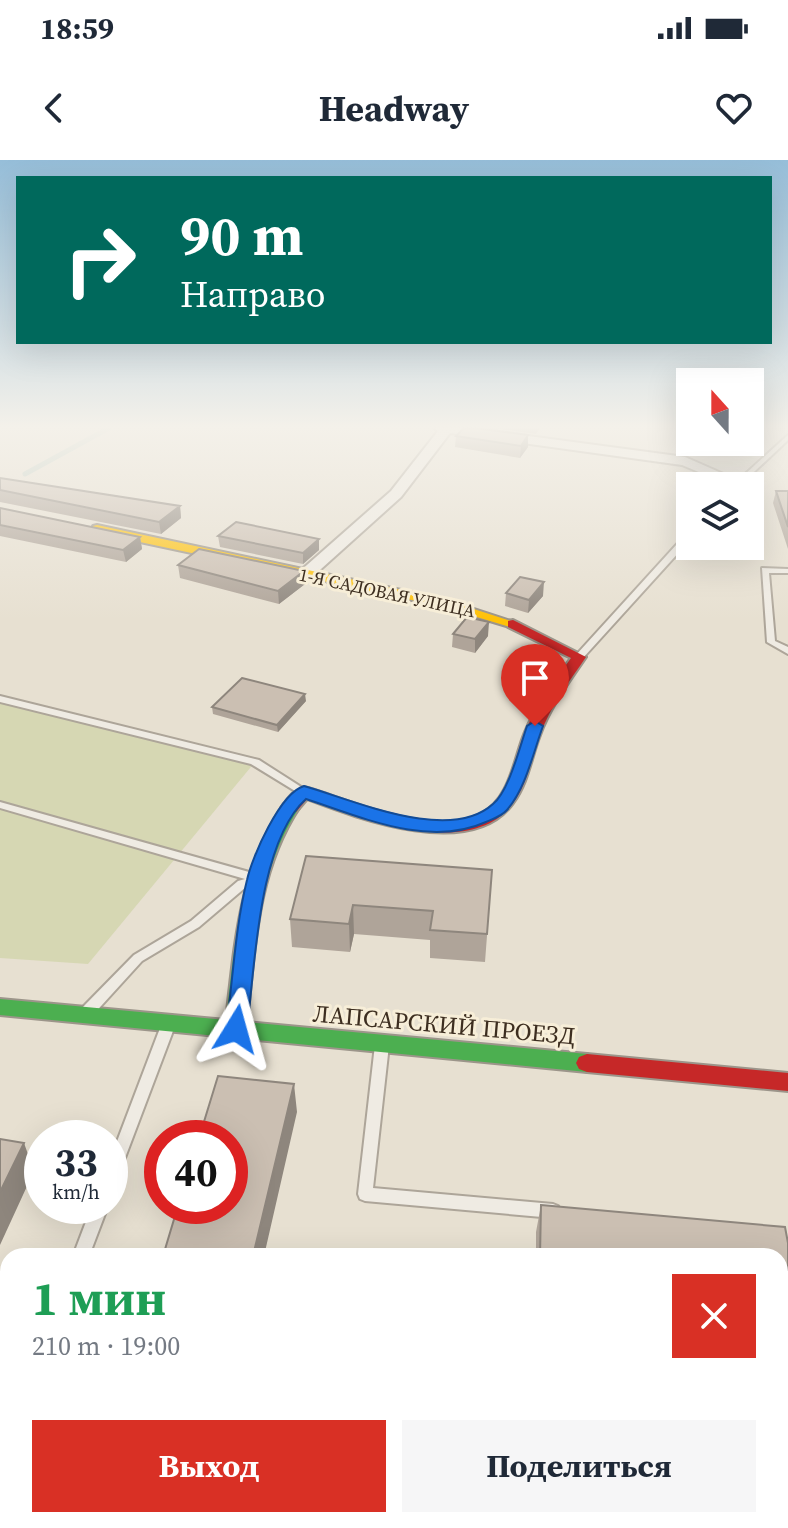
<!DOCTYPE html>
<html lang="ru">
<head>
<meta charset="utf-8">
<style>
	body { margin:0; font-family:"Source Serif 4",serif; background:#f6f6f7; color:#1f2937; height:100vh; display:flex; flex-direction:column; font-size:30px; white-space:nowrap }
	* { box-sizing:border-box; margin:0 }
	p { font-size:26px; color:#747a83 }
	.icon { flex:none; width:44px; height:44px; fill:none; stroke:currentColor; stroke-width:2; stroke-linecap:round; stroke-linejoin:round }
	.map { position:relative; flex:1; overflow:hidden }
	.details { position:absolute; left:0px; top:1088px; width:788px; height:280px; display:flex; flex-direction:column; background:#fff; border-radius:24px 24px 0 0; box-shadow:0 8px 32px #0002 }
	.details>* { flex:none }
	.guide { position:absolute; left:16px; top:16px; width:756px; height:168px; border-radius:0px; box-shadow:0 8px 32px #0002; background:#00695c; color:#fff; overflow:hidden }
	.needle { width:52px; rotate:339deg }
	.buttons { position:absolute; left:676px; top:208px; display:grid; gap:16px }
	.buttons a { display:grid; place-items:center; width:88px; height:88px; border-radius:0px; background:#fff; box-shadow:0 8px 32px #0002; font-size:40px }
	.speed { position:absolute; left:24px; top:960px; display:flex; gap:16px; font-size:40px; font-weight:700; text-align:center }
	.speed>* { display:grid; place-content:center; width:104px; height:104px; border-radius:50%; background:#fff; box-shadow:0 8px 32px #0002; line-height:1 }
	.speed small { font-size:20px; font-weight:400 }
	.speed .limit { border:12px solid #d22; background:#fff; color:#111 }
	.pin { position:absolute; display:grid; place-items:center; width:68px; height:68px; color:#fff; margin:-82px -34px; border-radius:50% 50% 50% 0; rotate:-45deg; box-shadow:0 0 8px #0007 }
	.pin .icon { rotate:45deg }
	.me { position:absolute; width:88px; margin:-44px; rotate:8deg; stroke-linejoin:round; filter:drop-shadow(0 0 6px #0008) }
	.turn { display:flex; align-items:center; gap:28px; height:168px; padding:0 32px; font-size:36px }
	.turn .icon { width:104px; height:104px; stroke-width:2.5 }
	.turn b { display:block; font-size:56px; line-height:68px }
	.round { display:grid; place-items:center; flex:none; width:84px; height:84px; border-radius:0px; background:#f6f6f7 }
	.overview { display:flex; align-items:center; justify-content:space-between; height:136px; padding:0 32px }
	h1 { font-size:48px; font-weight:700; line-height:60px; color:#1e9e55 }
	.cta { display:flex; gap:16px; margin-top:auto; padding:16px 32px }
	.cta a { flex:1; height:92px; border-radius:0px; background:#d93025; color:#fff; font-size:32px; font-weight:700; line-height:92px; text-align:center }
	.cta a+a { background:#f6f6f7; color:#1f2937 }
	.status { display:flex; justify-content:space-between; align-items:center; height:56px; padding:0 40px; background:#fff; direction:ltr }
	.status svg { height:22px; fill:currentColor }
	header { display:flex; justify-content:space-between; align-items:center; height:104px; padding:0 32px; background:#fff; font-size:36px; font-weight:700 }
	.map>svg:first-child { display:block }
</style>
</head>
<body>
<div class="status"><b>18:59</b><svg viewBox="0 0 49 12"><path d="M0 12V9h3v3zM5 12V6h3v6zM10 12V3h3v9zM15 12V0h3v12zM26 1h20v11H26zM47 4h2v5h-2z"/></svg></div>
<header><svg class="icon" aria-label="back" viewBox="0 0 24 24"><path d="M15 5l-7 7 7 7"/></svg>Headway<svg class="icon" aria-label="heart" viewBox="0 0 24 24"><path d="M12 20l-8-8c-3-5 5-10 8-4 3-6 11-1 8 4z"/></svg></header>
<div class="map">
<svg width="788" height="1368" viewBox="0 0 788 1368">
	<rect width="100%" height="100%" fill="#e7e0d1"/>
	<!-- green -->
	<path fill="#d6d7b3" d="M0 539 255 602 88 804 0 798Z"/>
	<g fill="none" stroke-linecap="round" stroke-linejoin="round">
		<!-- stream -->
		<path stroke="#bcccc2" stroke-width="5" d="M25 314 109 268"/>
		<!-- lane casing -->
		<g stroke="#ada599" stroke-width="4">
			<path id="lane" d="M788 275V280L739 326H732Z
				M687 373H690V380L582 499H576V495Z
				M762 408 788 409V413H769L775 481 788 487V494L767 482Z
				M0 536 259 600 309 632 304 635 300 634 251 604 0 542Z
				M0 642 260 715 262 718 260 721 246 727 199 767 142 801 91 857 86 858 81 857 80 853 81 849 134 795 191 761 238 721 245 719 0 648Z
				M169 858 174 859 176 863 117 1019 115 1024 110 1026V1000L162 863 164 859Z
				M382 880 387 881 389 885 373 1028 553 1044 558 1046 561 1051 558 1056 553 1058 365 1041 360 1039 358 1034 375 885 377 881Z
				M92 1046H108L89 1096H73Z
				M788 1220V1238L780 1240V1222Z
				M780 1284 786 1287 788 1291V1351L781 1349 780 1345Z"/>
		</g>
		<!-- street casing -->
		<g stroke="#ada599" stroke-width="4">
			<path id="street" d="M434 268H469L685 297 744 323 732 326 682 305 450 273 401 337 311 418H299V412L391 331 438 271Z"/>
		</g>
		<!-- fast casing -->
		<g stroke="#9c958a" stroke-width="4">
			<path id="fast" d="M290 643 299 648C257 712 255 788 247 862L587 894 595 897 598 903 595 909 587 912 0 855V839L226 860C235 784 239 709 284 644Z"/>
		</g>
		<!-- slow casing -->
		<g stroke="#9c958a" stroke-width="4">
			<path id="slow" d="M97 365 443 439 520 464 513 468 440 446 93 372V366Z"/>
		</g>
		<!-- jam casing -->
		<g stroke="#9c958a" stroke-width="4">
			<path id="jam" d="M513 460 586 497C569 522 550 547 540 575 531 598 528 623 513 643 472 701 360 659 307 639L296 652H284L281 648C287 640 294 629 304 627 354 640 470 697 504 630 514 612 517 591 525 572 536 545 554 522 571 498L508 467V461Z
				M587 894 788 913V931L587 912 579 909 576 903 579 897Z"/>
		</g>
		<!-- path -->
		<path stroke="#c8c2b9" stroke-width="6" stroke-dasharray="9 6" stroke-linecap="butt" d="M4 1368 8 1352"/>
		<!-- lane -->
		<use href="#lane" fill="#efebe3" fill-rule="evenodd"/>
		<!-- street -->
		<use href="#street" fill="#efebe3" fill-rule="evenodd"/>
		<!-- fast -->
		<use href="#fast" fill="#4caf50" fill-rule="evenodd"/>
		<!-- slow -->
		<use href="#slow" fill="#ffc107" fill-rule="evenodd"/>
		<!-- jam -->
		<use href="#jam" fill="#c62828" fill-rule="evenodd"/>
	</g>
	<!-- wall -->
	<path fill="#afa499" d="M493 268H540L536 274Z
		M528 275V287L520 298 455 287 456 276Z
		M0 318 180 346 181 358 161 374 0 342Z
		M776 331H788V389L773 343Z
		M0 348 140 377 142 389 126 402 0 376Z
		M218 376 319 390 303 404 220 387Z
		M178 405 304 411 305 424 279 444 180 418Z
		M506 433 543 436 528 453 505 446Z
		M453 474 488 476 475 493 452 487Z
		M306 541 278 572 213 554 212 547Z
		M492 710 485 802 430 798V780L354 774 350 792 292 787 290 759Z
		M541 1045 788 1083V1194L780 1193V1096H536V1072Z
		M175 1360H202L201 1364Z"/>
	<!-- shaded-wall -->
	<path fill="#8e867d" d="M528 275V287L520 298 521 286Z
		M180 346 181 358 161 374 159 362Z
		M140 377 142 389 126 402 123 390Z
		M319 379V390L303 404V393Z
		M304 411 305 424 279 444 278 431Z
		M544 422 543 436 528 453 529 440Z
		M489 462 488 476 475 493V479Z
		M305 534 306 541 278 572 277 565Z
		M353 745 354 774 350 792 349 764Z
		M294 924 297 952 264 1096H253Z
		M24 983 34 1011 0 1085V1032Z"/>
	<!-- building -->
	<path fill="#cbbfb2" stroke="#8e867d" stroke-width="2" d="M464 268H475L528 275 521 286 456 276Z
		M0 318 180 346 159 362 0 330Z
		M776 331H788V367Z
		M0 348 140 377 123 390 0 365Z
		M236 362 319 379 303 393 218 376Z
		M199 389 304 411 278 431 178 405Z
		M520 417 544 422 529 440 506 433Z
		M467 457 489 462 475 479 453 474Z
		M242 518 305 534 277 565 212 547Z
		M306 696 492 710 487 774 430 770 433 751 353 745 349 764 290 759Z
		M218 916 294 924 253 1096H163L178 1046H230V978H199Z
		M0 979 24 983 0 1032Z
		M541 1045 785 1067 788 1083V1167L780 1166V1096H540Z"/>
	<!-- sky -->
	<linearGradient id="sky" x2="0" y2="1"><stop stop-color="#96bed9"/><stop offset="0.58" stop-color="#f4f1ea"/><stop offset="1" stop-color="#f4f1ea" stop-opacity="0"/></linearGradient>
	<rect width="788" height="460" fill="url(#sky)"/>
	<!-- route -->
	<path fill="#1a73e8" stroke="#114b97" stroke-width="2" d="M535 561 543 566C533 593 526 628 507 650 502 656 493 659 486 662 429 688 361 657 306 639 258 682 255 807 247 869L244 875 236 878 229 875 226 869C233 820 235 768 247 720 252 697 280 633 304 626 351 639 449 684 493 644 509 631 520 586 527 566Z"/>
	<g text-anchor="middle" stroke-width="6" stroke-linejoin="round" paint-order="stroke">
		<!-- far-street labels -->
		<g font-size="18" fill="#3d2e20" stroke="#f7eed8">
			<text transform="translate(387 433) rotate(12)" y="6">1-Я САДОВАЯ УЛИЦА</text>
		</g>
		<!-- near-street labels -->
		<g font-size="24" fill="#3d2e20" stroke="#f7eed8">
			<text transform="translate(444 865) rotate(5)" y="8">ЛАПСАРСКИЙ ПРОЕЗД</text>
		</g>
	</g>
</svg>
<div class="buttons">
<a><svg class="needle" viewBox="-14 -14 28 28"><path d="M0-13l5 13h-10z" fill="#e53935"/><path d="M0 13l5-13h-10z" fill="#747a83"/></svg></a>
<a><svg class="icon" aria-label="layers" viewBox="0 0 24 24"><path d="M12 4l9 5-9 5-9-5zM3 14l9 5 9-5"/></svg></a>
</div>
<div class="speed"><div>33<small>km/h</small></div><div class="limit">40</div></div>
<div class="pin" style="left:535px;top:566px;background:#d93025"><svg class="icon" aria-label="arrive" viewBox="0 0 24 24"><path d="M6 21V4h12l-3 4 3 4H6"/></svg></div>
<svg class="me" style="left:236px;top:869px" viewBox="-20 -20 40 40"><path d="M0-17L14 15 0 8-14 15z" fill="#1a73e8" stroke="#fff" stroke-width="4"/></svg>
<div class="guide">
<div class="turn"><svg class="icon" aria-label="right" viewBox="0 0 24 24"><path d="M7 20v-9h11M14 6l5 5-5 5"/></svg><div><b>90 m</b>Направо</div></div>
</div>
<section class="details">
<div class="overview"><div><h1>1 мин</h1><p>210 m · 19:00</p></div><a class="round" style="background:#d93025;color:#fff"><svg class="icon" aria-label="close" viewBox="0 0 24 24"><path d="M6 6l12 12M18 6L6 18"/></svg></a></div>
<div class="cta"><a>Выход</a><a>Поделиться</a></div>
</section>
</div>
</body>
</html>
